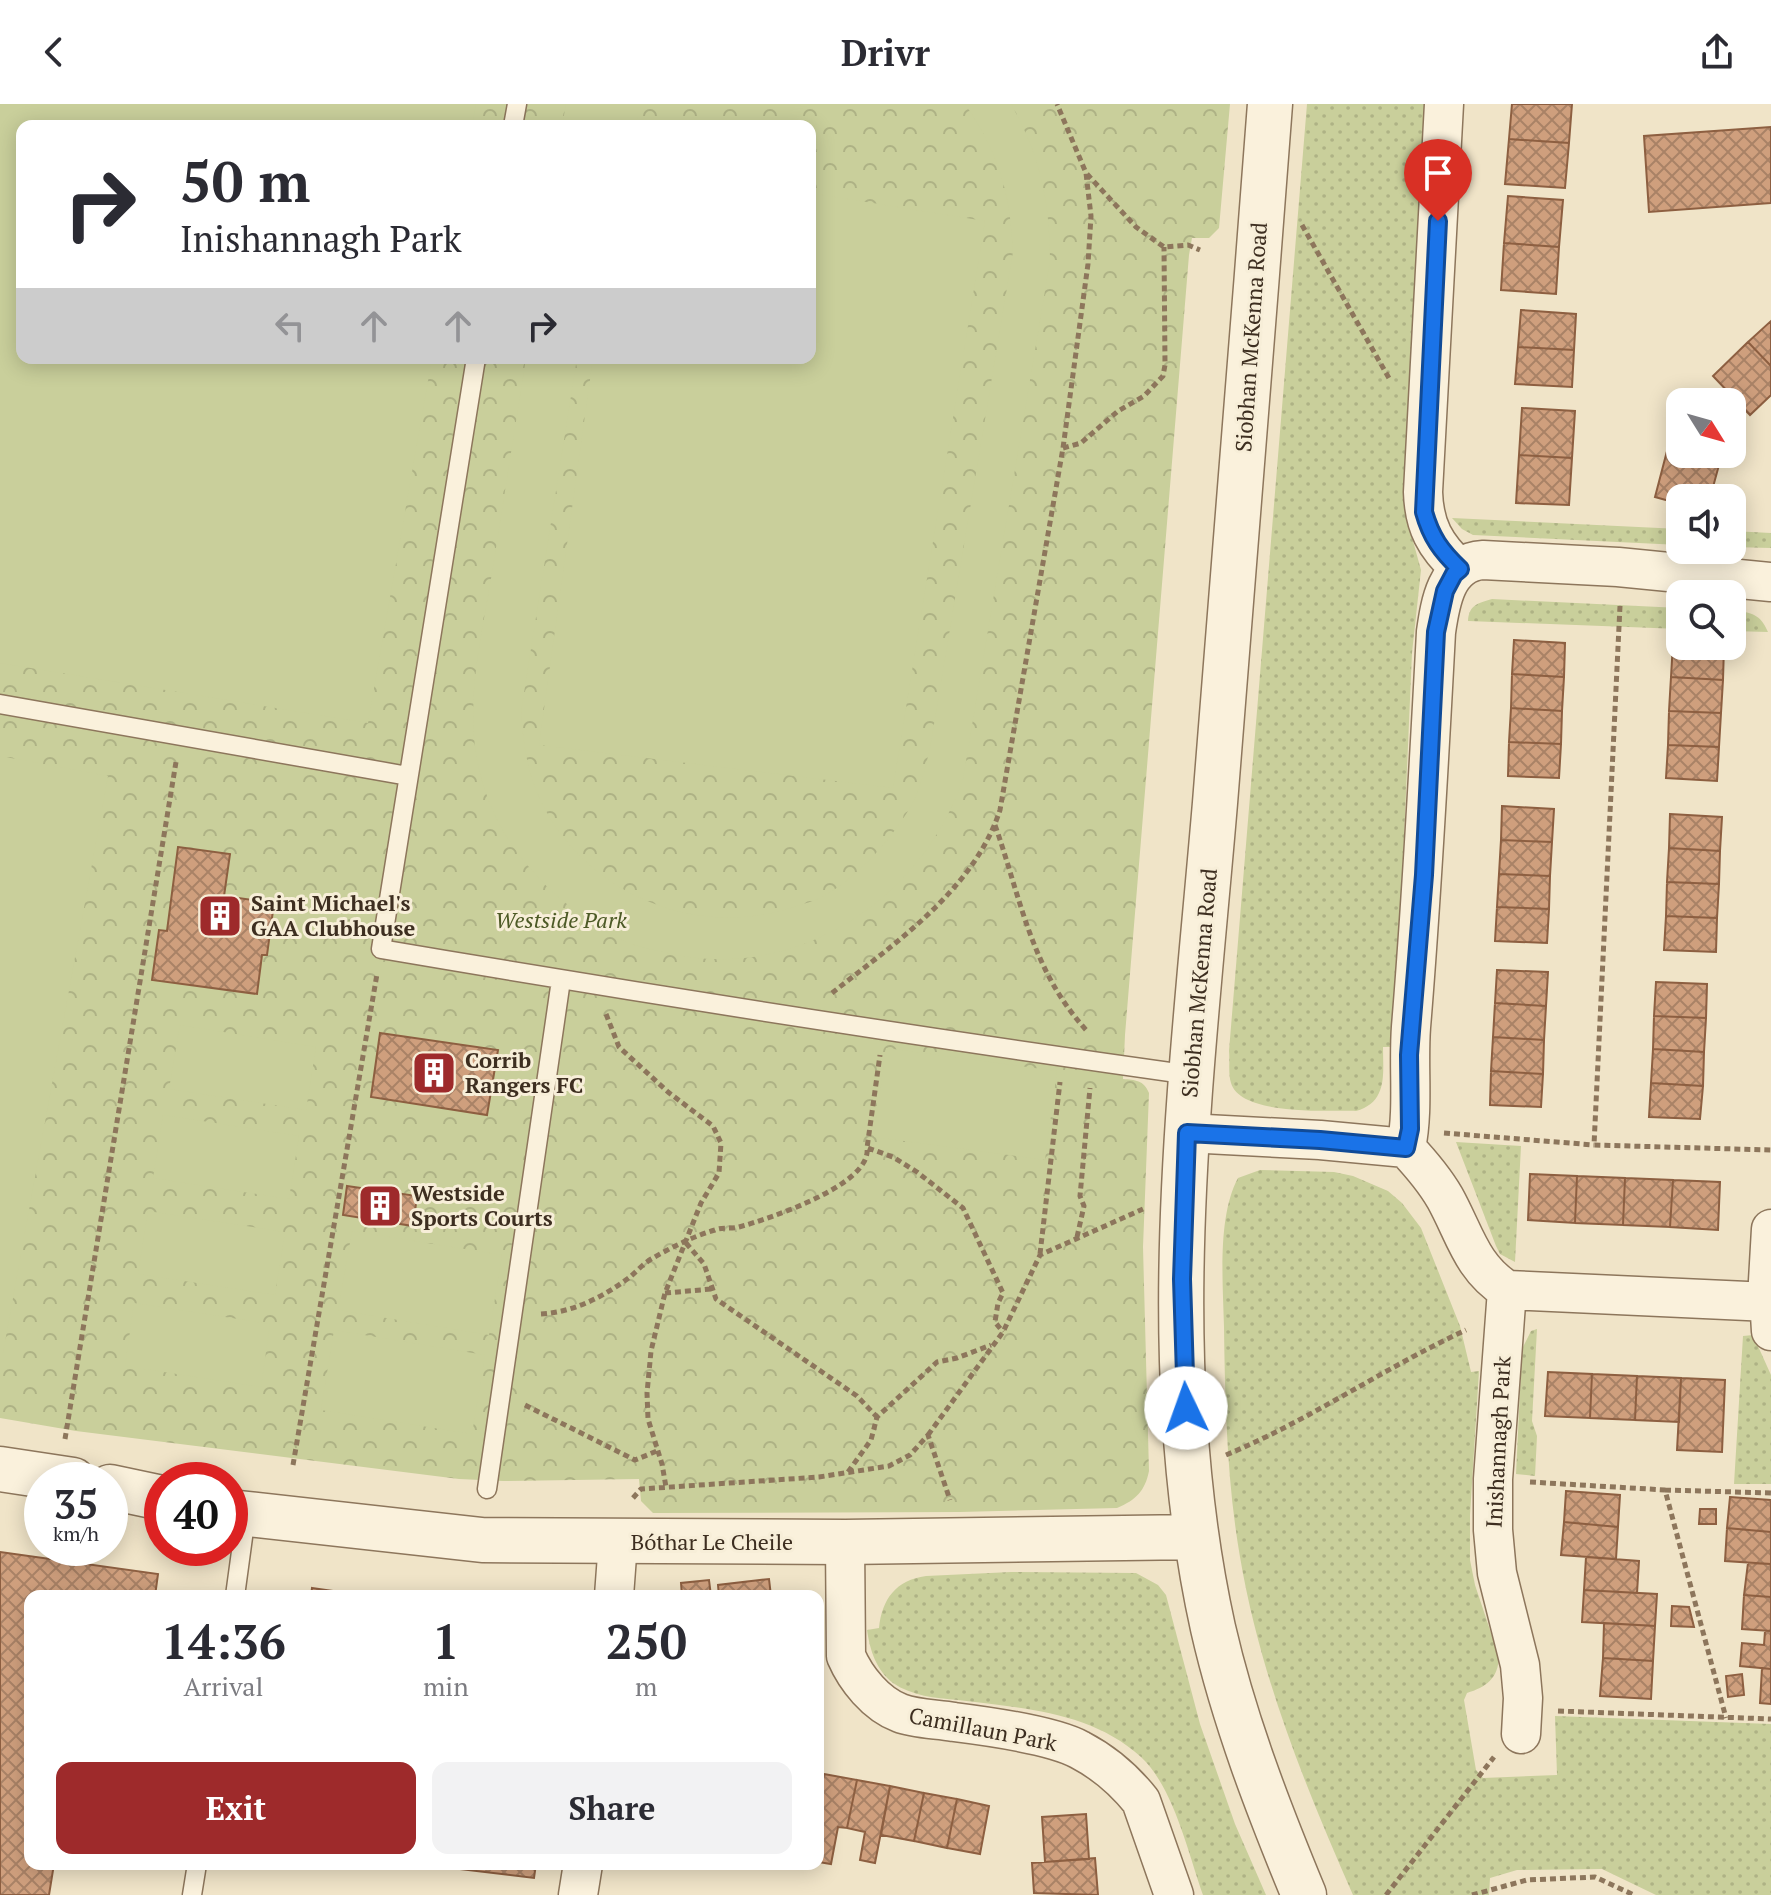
<!DOCTYPE html>
<html lang="en">
<head>
<meta charset="utf-8">
<style>
	body { margin:0; font-family:"PT Serif",serif; background:#f2f2f3; color:#2b2b33; height:100vh; display:flex; flex-direction:column; font-size:30px; white-space:nowrap }
	* { box-sizing:border-box; margin:0 }
	p { font-size:26px; color:#7c7c81 }
	.icon { flex:none; width:44px; height:44px; fill:none; stroke:currentColor; stroke-width:2; stroke-linecap:round; stroke-linejoin:round }
	.map { position:relative; flex:1; overflow:hidden }
	.side { position:absolute; left:24px; top:1486px; width:800px; height:280px; display:flex; flex-direction:column; background:#fff; border-radius:16px; box-shadow:0 4px 20px #0003 }
	.side>* { flex:none }
	.banner { position:absolute; left:16px; top:16px; width:800px; height:244px; border-radius:16px; box-shadow:0 4px 20px #0003; background:#fff; color:#2b2b33; overflow:hidden }
	.needle { width:52px; rotate:127deg }
	.tools { position:absolute; left:1666px; top:284px; display:grid; gap:16px }
	.tools a { display:grid; place-items:center; width:80px; height:80px; border-radius:16px; background:#fff; box-shadow:0 4px 20px #0003; font-size:40px }
	.speed { position:absolute; left:24px; top:1358px; display:flex; gap:16px; font-size:40px; font-weight:700; text-align:center }
	.speed>* { display:grid; place-content:center; width:104px; height:104px; border-radius:50%; background:#fff; box-shadow:0 4px 20px #0003; line-height:1 }
	.speed small { font-size:20px; font-weight:400 }
	.speed .limit { border:12px solid #d22; background:#fff; color:#111 }
	.pin { position:absolute; display:grid; place-items:center; width:68px; height:68px; color:#fff; margin:-82px -34px; border-radius:50% 50% 50% 0; rotate:-45deg; box-shadow:0 0 8px #0007 }
	.pin .icon { rotate:45deg }
	.me { position:absolute; width:88px; margin:-44px; rotate:357deg; stroke-linejoin:round; filter:drop-shadow(0 0 6px #0008) }
	.turn { display:flex; align-items:center; gap:28px; height:168px; padding:0 32px; font-size:36px }
	.turn .icon { width:104px; height:104px; stroke-width:2.5 }
	.turn b { display:block; font-size:56px; line-height:68px }
	.lanes { display:flex; align-items:center; height:76px; padding:0 32px; background:#0003; justify-content:center; gap:40px; direction:ltr }
	.lanes .off { opacity:.35 }
	.eta { display:flex; justify-content:space-evenly; align-items:center; height:136px; text-align:center }
	.eta b { font-size:48px; font-weight:600; line-height:56px }
	.cta { display:flex; gap:16px; margin-top:auto; padding:16px 32px }
	.cta a { flex:1; height:92px; border-radius:16px; background:#9e2a2b; color:#fff; font-size:32px; font-weight:600; line-height:92px; text-align:center }
	.cta a+a { background:#f2f2f3; color:#2b2b33 }
	header { display:flex; justify-content:space-between; align-items:center; height:104px; padding:0 32px; background:#fff; font-size:36px; font-weight:600 }
	.map>svg:first-child { display:block }
</style>
</head>
<body>
<header><svg class="icon" aria-label="back" viewBox="0 0 24 24"><path d="M15 5l-7 7 7 7"/></svg>Drivr<svg class="icon" aria-label="share" viewBox="0 0 24 24"><path d="M12 15V3M7 8l5-5 5 5M5 13v7h14v-7"/></svg></header>
<div class="map">
<svg width="1771" height="1791" viewBox="0 0 1771 1791">
	<defs>
		<pattern id="grass-dots" width="8" height="8" patternUnits="userSpaceOnUse" patternTransform="scale(2)"><rect width="8" height="8" fill="#c9cf9b"/><path d="M2 2h.1M6 6h.1" fill="none" stroke="#aeb285" stroke-width="1.8" stroke-linecap="round"/></pattern>
		<pattern id="park-crowns" width="20" height="18" patternUnits="userSpaceOnUse" patternTransform="scale(2)"><rect width="20" height="18" fill="#c9cf9b"/><path d="M2 6a3 3 0 1 1 6 0M12 15a3 3 0 1 1 6 0" fill="none" stroke="#aeb285"/></pattern>
		<pattern id="building-cross-hatch" width="8" height="8" patternUnits="userSpaceOnUse" patternTransform="scale(2)"><rect width="8" height="8" fill="#cf9f7d"/><path d="M0 0l8 8M0 8l8-8" fill="none" stroke="#a98266"/></pattern>
	</defs>
	<rect width="100%" height="100%" fill="#f0e4c8"/>
	<!-- grass -->
	<path fill="url(#grass-dots)" d="M1307 0H1430L1405 408 1421 466 1412 549 1395 943H1383C1383 970 1388 998 1356 1007 1327 1006 1241 1012 1231 979 1228 970 1230 957 1229 947Z
		M1452 414 1680 425V441L1473 431 1462 425Z
		M1732 427 1771 429V444L1732 443Z
		M1492 495 1680 504V525L1468 517C1469 501 1478 499 1492 495Z
		M1732 506C1751 509 1760 509 1768 528L1732 527Z
		M1456 1038 1521 1042 1515 1158 1500 1150 1496 1142Z
		M1260 1066 1334 1068 1353 1072 1388 1087 1402 1099 1421 1124 1460 1222 1471 1268 1479 1267 1470 1411V1456L1475 1481 1499 1553C1498 1575 1486 1583 1467 1589L1464 1596 1476 1666 1483 1674 1557 1671 1555 1612 1771 1620V1791H1656L1602 1765 1517 1766 1490 1774 1489 1791H1353C1305 1682 1260 1571 1240 1453 1227 1378 1225 1299 1224 1223 1223 1179 1217 1113 1238 1074Z
		M1537 1225 1532 1317 1537 1332 1535 1372 1516 1370 1522 1245 1531 1227Z
		M1753 1231 1771 1271V1380H1734L1743 1232Z
		M1011 1468 1136 1469 1158 1481 1166 1491 1200 1620 1235 1720 1266 1791H1203C1188 1749 1174 1684 1141 1653 1091 1607 1021 1604 958 1596 935 1594 912 1592 893 1579 876 1566 870 1546 867 1526L879 1524C882 1495 896 1476 926 1472Z"/>
	<!-- park -->
	<path fill="url(#park-crowns)" fill-rule="evenodd" d="M0 0H1230L1219 124 1209 134H1192L1189 151 1125 931 1123 975C1135 976 1144 976 1149 989L1143 1143 1149 1367C1145 1387 1136 1396 1117 1404L960 1408 653 1409 641 1397 639 1375 503 1377 459 1375 76 1327 0 1314ZM22 22H810V254H22Z"/>
	<!-- pitch -->
	<path fill="#c9cf9b" d="M0 0H476L472 22H22V254H432L368 619 0 559Z
		M566 0H648L632 22H562Z
		M965 0H1011C1040 51 1050 98 1050 157L963 675C921 798 792 881 663 848 648 845 631 841 617 834 597 824 579 810 562 796 529 768 500 731 486 689 459 615 481 538 493 463 504 393 515 324 526 254H577L521 608C523 635 526 661 536 686 577 786 692 837 794 803 803 800 814 797 822 793 857 774 887 740 908 707 920 688 925 665 930 644L1013 148C1010 87 999 50 965 0Z
		M810 89 985 117 893 684 539 641 593 254H810Z
		M0 652 108 672 3 1249 0 1248Z
		M180 921 316 943 306 1006 169 985Z
		M886 944 1057 967 1045 1056 874 1033Z
		M163 1011 299 1032 289 1095 153 1074Z
		M148 1107 285 1128 275 1191 138 1170Z
		M352 1127 502 1151 489 1231 338 1206Z
		M134 1199 270 1220 261 1283 125 1262Z
		M334 1226 485 1251 472 1330 321 1306Z"/>
	<!-- building -->
	<path fill="url(#building-cross-hatch)" stroke="#8d5f41" stroke-width="2" d="M1512 0H1572L1569 39 1509 35Z
		M1771 23V99L1649 108 1644 32Z
		M1509 35 1569 39 1565 84 1505 80Z
		M1508 92 1563 96 1559 143 1504 139Z
		M1504 139 1559 143 1556 190 1501 186Z
		M1521 206 1576 210 1574 246 1518 243Z
		M1771 217V262L1748 238Z
		M1748 238 1771 262V291L1750 311 1713 272Z
		M1518 243 1574 246 1572 283 1515 280Z
		M1680 303V350H1722L1719 361 1667 347Z
		M1522 304 1575 307 1572 354 1519 351Z
		M1667 347 1719 361 1710 394H1680V400L1655 393Z
		M1519 351 1572 354 1569 401 1516 399Z
		M1514 536 1565 539 1564 573 1512 570Z
		M1673 539 1680 540V542H1724L1723 576 1671 573Z
		M1512 570 1564 573 1562 607 1511 604Z
		M1671 573 1723 576 1721 609 1669 607Z
		M1511 604 1562 607 1561 640 1509 638Z
		M1669 607 1721 609 1719 643 1668 641Z
		M1509 638 1561 640 1559 674 1508 672Z
		M1668 641 1719 643 1717 677 1666 674Z
		M1502 702 1554 705 1552 738 1501 736Z
		M1670 710 1722 713 1720 747 1669 744Z
		M1501 736 1552 738 1550 772 1499 770Z
		M178 743 230 750 224 792 274 799 267 851H262L257 890 152 876 159 826 167 827Z
		M1669 744 1720 747 1719 780 1667 778Z
		M1499 770 1550 772 1549 805 1497 803Z
		M1667 778 1719 780 1717 814 1666 812Z
		M1497 803 1549 805 1547 839 1495 837Z
		M1666 812 1717 814 1716 848 1664 846Z
		M1497 866 1548 868 1546 902 1495 899Z
		M1656 878 1707 880 1706 914 1654 912Z
		M1495 899 1546 902 1544 936 1493 933Z
		M1654 912 1706 914 1704 948 1653 945Z
		M380 929 498 946 487 1011 371 993Z
		M1493 933 1544 936 1543 970 1491 967Z
		M1653 945 1704 948 1703 982 1651 979Z
		M1491 967 1543 970 1541 1003 1490 1001Z
		M1651 979 1703 982 1700 1015 1649 1013Z
		M1530 1070 1577 1072 1575 1119 1528 1116Z
		M1577 1072 1625 1074 1623 1121 1575 1119Z
		M1625 1074 1673 1076 1670 1123 1623 1121Z
		M1673 1076 1720 1078 1718 1126 1670 1123Z
		M347 1082 417 1092 413 1122 343 1111Z
		M1548 1268 1592 1270 1590 1314 1545 1312Z
		M1592 1270 1637 1272 1635 1316 1590 1314Z
		M1637 1272 1681 1274 1679 1318 1635 1316Z
		M1681 1274 1725 1276 1722 1348 1677 1346Z
		M1566 1387 1620 1391 1618 1423 1564 1418Z
		M1730 1393 1771 1396V1428L1727 1424Z
		M1700 1405H1716V1420H1699Z
		M1564 1418 1618 1423 1616 1455 1561 1451Z
		M1727 1424 1771 1428V1460L1725 1457Z
		M0 1448 158 1470 155 1492H30V1760H54L49 1791H0Z
		M1586 1453 1639 1457 1637 1489 1584 1486Z
		M1748 1459 1771 1460V1493L1744 1491Z
		M769 1475 771 1492H719L718 1481Z
		M709 1476 711 1492H682L681 1479Z
		M312 1484 368 1492H311Z
		M1584 1486 1657 1490 1655 1522 1582 1518Z
		M1744 1491 1771 1493V1527L1742 1525Z
		M1672 1502 1689 1503 1694 1523 1671 1522Z
		M1604 1519 1655 1522 1653 1557 1603 1554Z
		M1765 1527H1771V1565L1740 1562 1742 1539 1764 1541Z
		M1603 1554 1653 1557 1651 1595 1600 1592Z
		M1762 1564 1771 1565V1600L1760 1599Z
		M1742 1570 1744 1591 1728 1593 1726 1572Z
		M824 1670 857 1676 847 1724 838 1723 831 1760 818 1758V1701Z
		M857 1676 890 1682 875 1759 860 1756 865 1728 847 1724Z
		M890 1682 924 1689 914 1737 881 1731Z
		M924 1689 957 1695 947 1744 914 1737Z
		M957 1695 989 1702 980 1750 947 1744Z
		M1086 1710 1089 1755 1045 1758 1042 1713Z
		M1095 1754 1098 1791 1034 1789 1032 1759Z
		M418 1760H536L534 1774Z"/>
	<g fill="none" stroke-linecap="round" stroke-linejoin="round">
		<!-- service casing -->
		<g stroke="#8d765c" stroke-width="21">
			<path id="service" d="M513 22 517 0
				M476 254 381 845C651 891 920 933 1191 971
				M0 600 408 672
				M487 1385 561 876
				M235 1492 246 1411
				M192 1791 197 1760"/>
		</g>
		<!-- minor casing -->
		<g stroke="#8d765c" stroke-width="41">
			<path id="minor" d="M1444 0 1423 388C1424 422 1435 442 1460 465
				M1187 1029 1320 1036 1406 1044C1421 1060 1434 1075 1445 1094 1465 1130 1471 1163 1507 1186L1769 1198
				M1406 1044C1414 1005 1408 963 1411 923 1422 792 1429 660 1436 528 1440 500 1446 458 1483 456L1618 463 1771 478
				M1771 1125 1768 1177 1771 1227
				M1507 1186 1493 1375V1426L1497 1469 1520 1561 1523 1594 1521 1630
				M845 1438 846 1552C856 1575 876 1600 900 1609 915 1615 937 1615 954 1618 986 1622 1053 1631 1080 1646 1103 1658 1125 1677 1141 1697L1174 1791
				M614 1492 618 1438
				M578 1791 583 1760"/>
		</g>
		<!-- tertiary casing -->
		<g stroke="#8d765c" stroke-width="47">
			<path id="tertiary" d="M1270 0C1252 233 1235 466 1215 699 1192 972 1153 1253 1213 1524 1234 1616 1268 1704 1304 1791
				M0 1365 73 1376
				M110 1383 162 1394
				M230 1408 482 1436 845 1438 1196 1433"/>
		</g>
		<!-- path -->
		<path stroke="#8d765c" stroke-width="5" stroke-dasharray="6 4" stroke-linecap="butt" d="M1087 70 1136 123 1164 143 1188 141 1200 146
			M1302 121 1390 276
			M1063 344 1081 339 1118 307 1144 292 1163 272 1165 261 1164 143
			M1620 502 1594 1041 1771 1046
			M995 721C1021 795 1031 866 1087 927
			M832 889C895 839 974 786 1000 706L1063 344 1088 160 1091 112 1086 69 1057 0
			M606 910 619 943 668 988 713 1022 721 1039 719 1069 701 1099 665 1189 651 1247 647 1289 648 1315 662 1360 666 1383
			M1444 1029 1594 1041
			M868 1044 893 1053 917 1068 963 1104 1003 1189 998 1199 995 1218 1003 1228
			M1077 1133 1084 1102 1080 1092 1090 984
			M686 1139 704 1160 716 1195 857 1292 877 1313
			M1040 1150 1060 978
			M665 1189 712 1185
			M541 1210C574 1208 603 1193 630 1173 637 1167 645 1158 653 1154 672 1143 694 1132 715 1126 722 1123 731 1125 739 1123 768 1115 872 1081 867 1044L880 951
			M525 1301 635 1356 657 1347
			M928 1331 1003 1228 1040 1151 1143 1105
			M65 1335 176 658
			M1226 1351C1310 1316 1384 1264 1466 1226
			M293 1361 377 870
			M848 1368 871 1336 877 1313 937 1258 957 1254 991 1241
			M1530 1378 1665 1386 1726 1614
			M1665 1386 1771 1389
			M633 1394 641 1385 819 1373 889 1362 910 1351 928 1331 950 1396
			M1558 1607 1771 1615
			M1386 1791 1494 1653
			M1472 1791 1527 1776 1595 1773 1634 1791"/>
		<!-- service -->
		<use href="#service" stroke="#faf1dc" stroke-width="18"/>
		<!-- minor -->
		<use href="#minor" stroke="#faf1dc" stroke-width="38"/>
		<!-- tertiary -->
		<use href="#tertiary" stroke="#faf1dc" stroke-width="44"/>
	</g>
	<g fill="none" stroke-linecap="round" stroke-linejoin="round">
		<!-- route casing -->
		<g stroke="#114b97" stroke-width="20">
			<path id="route" d="M1186 1304 1182 1175 1187 1029 1320 1036 1406 1044 1410 1025 1409 951 1424 771 1436 528 1445 487 1454 470 1460 465C1441 447 1431 433 1424 408L1438 117"/>
		</g>
		<!-- route -->
		<use href="#route" stroke="#1a73e8" stroke-width="14"/>
	</g>
	<!-- icons -->
	<defs>
		<g id="building-square" transform="scale(2.3)"><rect x="-9" y="-9" width="18" height="18" rx="4" fill="#9e2a2b" stroke="#f7eed8"/><path d="M-4-6H4V6H1V3H-1V6H-4ZM-2.5-4.3h1.7v1.8h-1.7ZM.8-4.3h1.7v1.8H.8ZM-2.5-1h1.7V.8h-1.7ZM.8-1h1.7V.8H.8Z" fill="#fff"/></g>
	</defs>
	<g fill-rule="evenodd">
		<use href="#building-square" x="220" y="812"/>
		<use href="#building-square" x="434" y="969"/>
		<use href="#building-square" x="380" y="1102"/>
	</g>
	<g text-anchor="middle" stroke-width="6" stroke-linejoin="round" paint-order="stroke">
		<!-- street labels -->
		<g font-size="22" fill="#3d2e20" stroke="#f7eed8">
			<text transform="translate(1251 233) rotate(-86)" y="8">Siobhan McKenna Road</text>
			<text transform="translate(1199 879) rotate(-85)" y="8">Siobhan McKenna Road</text>
			<text transform="translate(1498 1338) rotate(-87)" y="8">Inishannagh Park</text>
			<text x="712" y="1446">Bóthar Le Cheile</text>
			<text transform="translate(983 1625) rotate(11)" y="8">Camillaun Park</text>
		</g>
		<!-- poi labels -->
		<g font-size="22" font-weight="bold" fill="#3d2e20" stroke="#f7eed8" text-anchor="start">
			<text x="251" y="807">Saint Michael's<tspan x="251" dy="25">GAA Clubhouse</tspan></text>
			<text x="465" y="964">Corrib<tspan x="465" dy="25">Rangers FC</tspan></text>
			<text x="411" y="1097">Westside<tspan x="411" dy="25">Sports Courts</tspan></text>
		</g>
		<!-- park labels -->
		<g font-size="22" font-style="italic" fill="#4d5a26" stroke="#f7eed8">
			<text x="561" y="824">Westside Park</text>
		</g>
	</g>
</svg>
<div class="tools">
<a><svg class="needle" viewBox="-14 -14 28 28"><path d="M0-13l5 13h-10z" fill="#e53935"/><path d="M0 13l5-13h-10z" fill="#7c7c81"/></svg></a>
<a><svg class="icon" aria-label="sound" viewBox="0 0 24 24"><path d="M4 9h4l5-4v14l-5-4H4zM17 9q2 3 0 6"/></svg></a>
<a><svg class="icon" aria-label="search" viewBox="0 0 24 24"><circle cx="10" cy="10" r="6"/><path d="M15 15l6 6"/></svg></a>
</div>
<div class="speed"><div>35<small>km/h</small></div><div class="limit">40</div></div>
<div class="pin" style="left:1438px;top:117px;background:#d93025"><svg class="icon" aria-label="arrive" viewBox="0 0 24 24"><path d="M6 21V4h12l-3 4 3 4H6"/></svg></div>
<svg class="me" style="left:1186px;top:1304px" viewBox="-20 -20 40 40"><circle r="19" fill="#fff"/><path d="M0-13L10 11 0 6-10 11z" fill="#1a73e8"/></svg>
<div class="banner">
<div class="turn"><svg class="icon" aria-label="right" viewBox="0 0 24 24"><path d="M7 20v-9h11M14 6l5 5-5 5"/></svg><div><b>50 m</b>Inishannagh Park</div></div>
<div class="lanes"><svg class="icon off" aria-label="left" viewBox="0 0 24 24"><path d="M17 20v-9H6M10 6l-5 5 5 5"/></svg><svg class="icon off" aria-label="ahead" viewBox="0 0 24 24"><path d="M12 20V5M6 11l6-6 6 6"/></svg><svg class="icon off" aria-label="ahead" viewBox="0 0 24 24"><path d="M12 20V5M6 11l6-6 6 6"/></svg><svg class="icon" aria-label="right" viewBox="0 0 24 24"><path d="M7 20v-9h11M14 6l5 5-5 5"/></svg></div>
</div>
<section class="side">
<div class="eta">
<div><b>14:36</b><p>Arrival</p></div>
<div><b>1</b><p>min</p></div>
<div><b>250</b><p>m</p></div>
</div>
<div class="cta"><a>Exit</a><a>Share</a></div>
</section>
</div>
</body>
</html>
